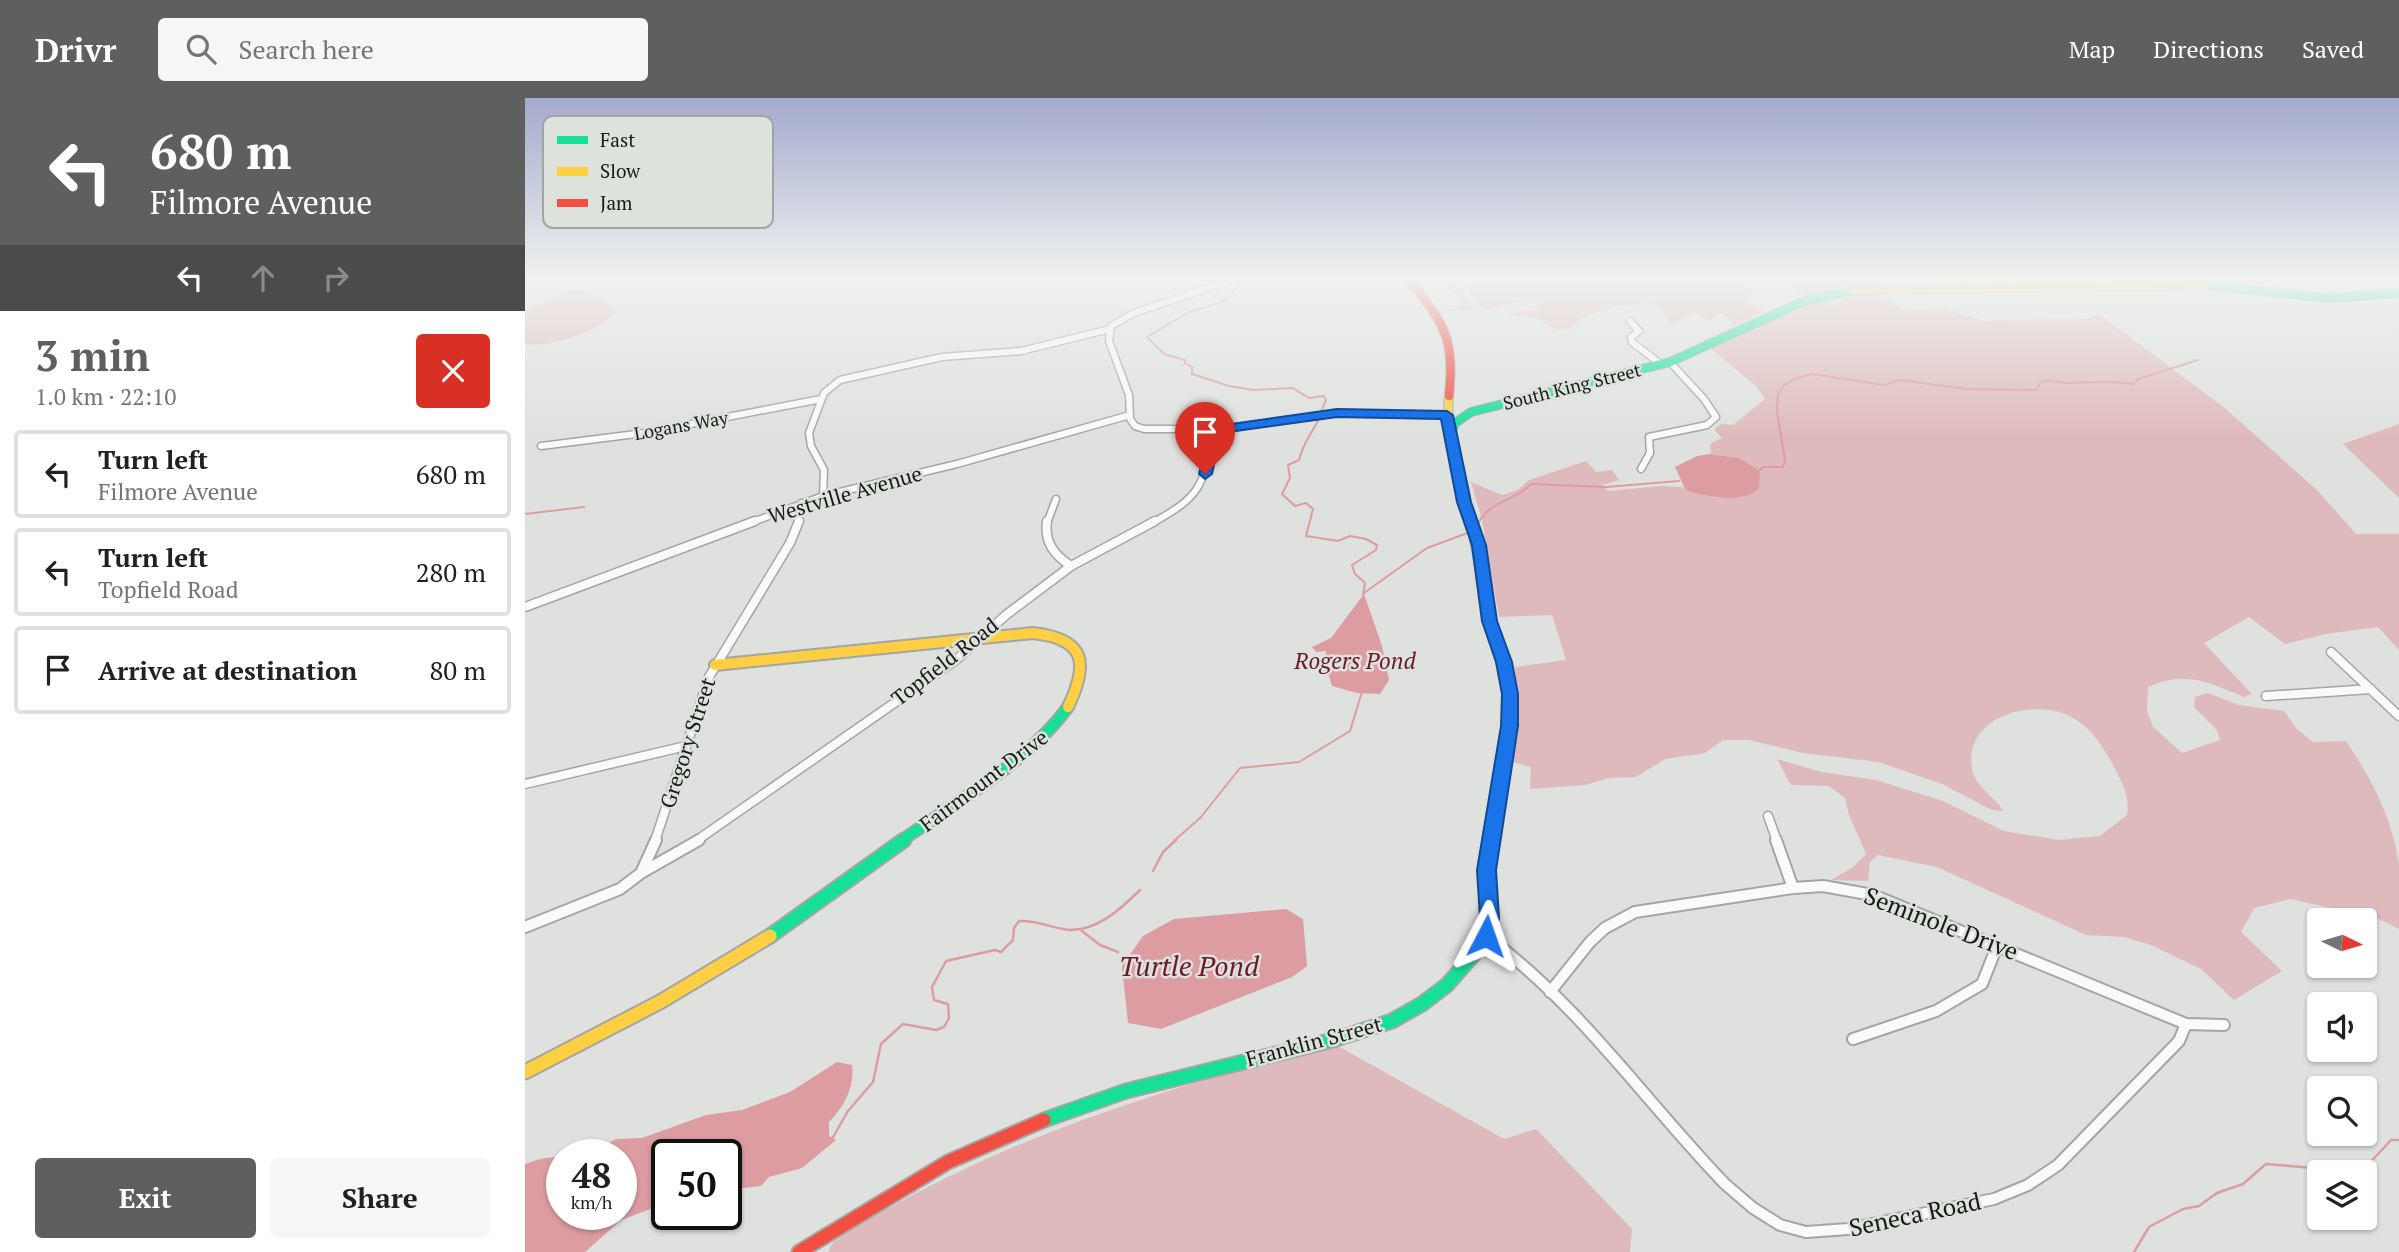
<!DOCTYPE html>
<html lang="en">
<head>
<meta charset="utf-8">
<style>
	body { margin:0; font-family:"PT Serif",serif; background:#f6f6f6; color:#202124; height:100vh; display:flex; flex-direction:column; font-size:26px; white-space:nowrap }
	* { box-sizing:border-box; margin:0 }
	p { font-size:23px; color:#757577 }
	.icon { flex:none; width:38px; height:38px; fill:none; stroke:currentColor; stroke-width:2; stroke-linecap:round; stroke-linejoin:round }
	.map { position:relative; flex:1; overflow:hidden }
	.side { display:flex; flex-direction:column; background:#fff; width:525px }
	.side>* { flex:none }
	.guide { background:#5d605d; color:#fff; overflow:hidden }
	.needle { width:46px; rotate:95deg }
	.fabs { position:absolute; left:1782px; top:810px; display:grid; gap:14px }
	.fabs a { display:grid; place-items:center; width:70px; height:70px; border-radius:7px; background:#fff; box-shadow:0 2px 5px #0004; font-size:35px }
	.speed { position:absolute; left:21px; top:1041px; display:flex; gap:14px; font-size:35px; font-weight:700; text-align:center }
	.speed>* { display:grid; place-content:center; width:91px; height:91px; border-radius:50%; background:#fff; box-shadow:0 2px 5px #0004; line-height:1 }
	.speed small { font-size:18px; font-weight:400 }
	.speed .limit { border:4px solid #111; border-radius:10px; background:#fff; color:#111 }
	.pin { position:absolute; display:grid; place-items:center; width:60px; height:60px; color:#fff; margin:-72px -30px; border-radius:50% 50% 50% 0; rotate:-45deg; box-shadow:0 0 7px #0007 }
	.pin .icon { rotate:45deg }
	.me { position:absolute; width:77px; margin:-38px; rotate:4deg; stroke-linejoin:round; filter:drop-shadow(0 0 5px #0008) }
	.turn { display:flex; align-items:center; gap:24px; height:147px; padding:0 35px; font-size:32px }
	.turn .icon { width:91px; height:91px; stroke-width:2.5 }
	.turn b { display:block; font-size:49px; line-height:60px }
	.lanes { display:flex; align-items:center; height:66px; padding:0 35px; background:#0003; justify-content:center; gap:35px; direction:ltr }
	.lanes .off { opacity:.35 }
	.round { display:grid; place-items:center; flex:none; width:74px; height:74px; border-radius:7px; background:#f6f6f6 }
	.headline { display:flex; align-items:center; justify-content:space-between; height:119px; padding:0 35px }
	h1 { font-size:42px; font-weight:600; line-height:52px; color:#5d605d }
	.button { display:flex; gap:14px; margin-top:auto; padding:14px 35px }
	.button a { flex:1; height:80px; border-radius:7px; background:#5d605d; color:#fff; font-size:28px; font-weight:600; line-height:80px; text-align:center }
	.button a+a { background:#f6f6f6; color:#202124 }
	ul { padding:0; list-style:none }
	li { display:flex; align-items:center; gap:21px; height:88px; margin:0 14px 10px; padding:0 21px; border:4px solid #e0e0e0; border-radius:7px }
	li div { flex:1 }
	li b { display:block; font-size:26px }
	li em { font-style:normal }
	header { display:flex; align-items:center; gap:42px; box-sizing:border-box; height:98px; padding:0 35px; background:#5d605d; color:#fff }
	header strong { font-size:33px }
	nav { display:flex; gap:38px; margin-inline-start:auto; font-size:24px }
	.search { width:490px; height:63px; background:#f6f6f6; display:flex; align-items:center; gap:18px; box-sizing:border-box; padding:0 24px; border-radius:7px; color:#757577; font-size:26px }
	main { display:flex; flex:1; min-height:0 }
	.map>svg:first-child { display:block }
</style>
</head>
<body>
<header>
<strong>Drivr</strong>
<div class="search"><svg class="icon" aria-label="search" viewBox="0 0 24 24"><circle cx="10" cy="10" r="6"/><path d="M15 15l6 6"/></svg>Search here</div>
<nav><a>Map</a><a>Directions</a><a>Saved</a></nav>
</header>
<main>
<section class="side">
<div class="guide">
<div class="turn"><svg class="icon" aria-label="left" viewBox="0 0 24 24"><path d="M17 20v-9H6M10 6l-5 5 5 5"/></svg><div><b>680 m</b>Filmore Avenue</div></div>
<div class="lanes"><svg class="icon" aria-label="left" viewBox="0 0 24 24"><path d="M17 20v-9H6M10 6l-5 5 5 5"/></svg><svg class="icon off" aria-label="ahead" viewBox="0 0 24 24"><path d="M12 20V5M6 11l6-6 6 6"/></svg><svg class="icon off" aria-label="right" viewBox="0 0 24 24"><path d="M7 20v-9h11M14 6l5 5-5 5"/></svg></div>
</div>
<div class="headline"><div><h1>3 min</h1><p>1.0 km · 22:10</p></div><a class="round" style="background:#d93025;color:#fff"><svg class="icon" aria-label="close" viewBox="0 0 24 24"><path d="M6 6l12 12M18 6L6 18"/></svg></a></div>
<ul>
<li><svg class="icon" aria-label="left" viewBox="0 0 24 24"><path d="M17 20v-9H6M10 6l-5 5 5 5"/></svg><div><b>Turn left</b><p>Filmore Avenue</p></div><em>680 m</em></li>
<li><svg class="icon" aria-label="left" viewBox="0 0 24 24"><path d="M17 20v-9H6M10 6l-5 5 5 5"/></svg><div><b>Turn left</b><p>Topfield Road</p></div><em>280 m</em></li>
<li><svg class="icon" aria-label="arrive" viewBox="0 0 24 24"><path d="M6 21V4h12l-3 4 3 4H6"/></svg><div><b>Arrive at destination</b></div><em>80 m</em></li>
</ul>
<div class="button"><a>Exit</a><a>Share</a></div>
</section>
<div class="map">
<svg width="1874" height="1154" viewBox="0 0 1874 1154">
	<rect width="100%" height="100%" fill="#dee1dd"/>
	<!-- green -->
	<path fill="#dfbabc" d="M888 178H936L937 194 949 212 918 214 937 207 934 201 915 181 892 183Z
		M958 178H1356L1353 186 1308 191 1280 199 1262 186 1244 185 1232 180 1224 183 1227 200 1224 203 1227 208 1239 213 1207 229V221L1195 215 1189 217 1186 223 1168 215 1146 227 1135 209 1123 205 1093 208 1061 218 1045 230 1031 231 1011 220 981 216 1010 212 1014 205C994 199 978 210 958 212L948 200 943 187Z
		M50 191 80 199 92 215C65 235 34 249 0 246V213L36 194Z
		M1349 191 1379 212 1417 210 1459 223 1561 221 1574 216 1701 311 1793 393 1831 436H1874V552L1853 529 1801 536 1760 546 1724 519 1679 545 1727 596 1719 599C1684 584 1660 572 1623 589L1622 613 1628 629 1657 655 1695 642 1692 632 1669 609 1670 599 1683 595 1714 607 1759 613 1772 631 1788 644 1821 643C1847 681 1867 720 1874 766 1874 786 1874 810 1874 831L1854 821 1766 801 1729 810 1716 834 1757 873 1709 902 1676 871 1626 847 1599 839 1561 837 1412 769 1353 757 1345 764 1343 783 1306 782 1327 770 1341 756 1324 717 1320 700 1304 688 1266 687 1252 661 1296 674 1351 682 1418 703 1479 733 1534 742 1575 738 1602 717C1605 699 1598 686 1590 671 1580 652 1569 633 1550 621 1514 598 1438 616 1447 670 1449 687 1469 699 1479 713L1467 712 1417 686 1354 664 1278 655 1224 642H1198L1180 655 1140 661 1111 679 1084 680 1060 687 1005 691 1006 669 988 664 994 624 990 569 1041 562 1027 517 974 519 957 422 946 384 977 397 993 392 1004 382 1061 363 1071 374 1087 372 1094 382 1077 387 1083 393 1135 388 1158 389 1161 393 1195 400 1235 373 1215 360 1186 356 1185 346 1197 340 1189 331 1196 326 1208 327 1240 301 1231 288 1186 251 1239 219 1295 199 1308 207 1316 203 1314 195Z
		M1874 326V400L1818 346Z
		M813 948 979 1041 1011 1031 1107 1131 1105 1154H303L308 1144C404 1081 513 1035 622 1000 684 979 749 965 813 948Z"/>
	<!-- water -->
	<path fill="#dd9ca2" d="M1185 356 1215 360 1235 373 1234 390C1218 407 1182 398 1161 393L1150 369 1172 358Z
		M839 496 857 548 864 582 855 596 832 595 807 588 800 565 801 553 791 554 787 549 806 540Z
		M761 811 778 821 782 868 767 879 636 931 603 925 597 868 618 838 649 821Z
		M312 964 327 967C330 989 319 1009 304 1024V1038L311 1042 277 1070 244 1079 236 1088 201 1092V1057H142V1105L96 1122 60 1154H0V1066L15 1061 37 1058V1116H96V1057H41L69 1053 91 1041 117 1040 181 1017 217 1012 265 994Z"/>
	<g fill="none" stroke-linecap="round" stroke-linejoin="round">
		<!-- stream-far1 -->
		<path stroke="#dd9ca2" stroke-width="2" d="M731 178 718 183 697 204 664 214 622 239 639 256 660 262V265L667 269V276L704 288 728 292 768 290 784 300 799 298 801 302 795 316
			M794 321C786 336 778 345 774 362L763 367 765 380 757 396 770 408 781 405 788 411 781 438 813 443 825 438 841 441 852 447 851 452 827 467 830 476 840 485 838 497
			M1235 372 1238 369H1258L1260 361 1252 314 1253 296 1259 287 1275 279 1287 276 1359 287 1375 282 1441 291 1511 292 1516 283C1527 281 1534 285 1545 285 1568 284 1586 283 1609 286L1613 281 1673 262
			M0 416 59 409
			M952 428C962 403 989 404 1006 386L1081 389 1154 383
			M839 495 902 450 945 434
			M649 743 676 719 715 670 774 664 825 633 837 594"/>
		<!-- stream -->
		<path stroke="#dd9ca2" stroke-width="2.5" d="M628 773 638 754 651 742
			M557 833 575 847 593 854
			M307 1041 323 1013 348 984 356 946 378 926 411 932 419 929 424 920 423 906 409 902 407 889 421 863 470 852 476 854 488 842 489 830 494 823C510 822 522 828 538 831 568 837 596 811 615 792
			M1609 1154 1624 1129 1658 1111 1674 1108 1692 1095 1718 1086 1741 1066 1826 1073 1840 1070 1866 1042H1874"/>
		<!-- street-far2 casing -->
		<g stroke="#a3a6a3" stroke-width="9">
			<path id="street-far2" d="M719 178 609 215 586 228 584 243 604 297 605 321 610 328 619 331H697L812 315 922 317
				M1105 223 1114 233 1106 239 1107 244 1137 267
				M16 348 119 335 296 301
				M1116 371 1125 355 1124 339 1182 327 1191 319 1179 301 1145 264
				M298 398 299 372 286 348 284 335 299 295 315 282 417 259 496 253 585 231
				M225 425 298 398 432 366 605 317
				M273 425 276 405
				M522 425 531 401
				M627 425C679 397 677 387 690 332"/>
		</g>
		<!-- street-far1 casing -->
		<g stroke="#a3a6a3" stroke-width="11">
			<path id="street-far1" d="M522 423C519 444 529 457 546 468
				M0 509 230 423
				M1806 554 1874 618
				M1741 598 1846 591
				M0 686 161 648
				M1243 718 1252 743
				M130 743 184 579 265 445 274 423
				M171 743 431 562 481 517 546 468 630 423"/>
		</g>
		<!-- street casing -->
		<g stroke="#a3a6a3" stroke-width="14">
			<path id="street" d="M1251 742 1268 790
				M116 775 174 742
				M0 829 95 791 116 775 131 742
				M961 838C1055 907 1120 1003 1200 1086L1228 1110 1255 1127 1281 1134 1323 1131 1469 1101 1503 1087 1533 1067 1654 943 1661 926 1699 927
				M1025 894 1065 844 1080 830 1110 814 1268 790 1298 788 1348 797 1661 926
				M1328 941 1411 913 1457 886 1472 848"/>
		</g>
		<!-- fast-far2 casing -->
		<g stroke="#a3a6a3" stroke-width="10">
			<path id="fast-far2" d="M1679 187 1805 200 1874 195
				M926 334 930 325 946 314 1145 264 1279 203 1329 192"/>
		</g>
		<!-- fast-far1 casing -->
		<g stroke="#a3a6a3" stroke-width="14">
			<path id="fast-far1" d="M376 743C430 705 505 662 543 609"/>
		</g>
		<!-- fast casing -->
		<g stroke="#a3a6a3" stroke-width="17">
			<path id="fast" d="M245 838 379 742
				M519 1022 601 993 808 942 867 923 897 906 922 887 956 848 964 820 962 772 965 753"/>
		</g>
		<!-- slow-far2 casing -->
		<g stroke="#a3a6a3" stroke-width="10">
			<path id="slow-far2" d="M1329 192 1679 187
				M924 298C920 336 934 389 946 425"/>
		</g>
		<!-- slow-far1 casing -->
		<g stroke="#a3a6a3" stroke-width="14">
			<path id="slow-far1" d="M946 423C957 456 957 489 965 523 971 547 982 569 985 595 990 641 974 698 967 743
				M190 567 508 535C561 541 564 565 543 609"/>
		</g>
		<!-- slow casing -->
		<g stroke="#a3a6a3" stroke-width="17">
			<path id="slow" d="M965 753 967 742
				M0 974 135 904 245 838"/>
		</g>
		<!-- jam-far1 casing -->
		<g stroke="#a3a6a3" stroke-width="10">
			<path id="jam-far1" d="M881 178C918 224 930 237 924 298"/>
		</g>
		<!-- jam casing -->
		<g stroke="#a3a6a3" stroke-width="17">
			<path id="jam" d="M274 1154 423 1064 519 1022"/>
		</g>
		<!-- street-far2 -->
		<use href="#street-far2" stroke="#fafafa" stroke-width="6"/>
		<!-- street-far1 -->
		<use href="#street-far1" stroke="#fafafa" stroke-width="8"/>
		<!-- street -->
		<use href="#street" stroke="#fafafa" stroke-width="10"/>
		<!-- fast-far2 -->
		<use href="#fast-far2" stroke="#16e098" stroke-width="8"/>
		<!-- fast-far1 -->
		<use href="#fast-far1" stroke="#16e098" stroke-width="10"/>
		<!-- fast -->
		<use href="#fast" stroke="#16e098" stroke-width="13"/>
		<!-- slow-far2 -->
		<use href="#slow-far2" stroke="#ffcf43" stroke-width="8"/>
		<!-- slow-far1 -->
		<use href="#slow-far1" stroke="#ffcf43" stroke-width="10"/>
		<!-- slow -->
		<use href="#slow" stroke="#ffcf43" stroke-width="13"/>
		<!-- jam-far1 -->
		<use href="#jam-far1" stroke="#f24e42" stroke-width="8"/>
		<!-- jam -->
		<use href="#jam" stroke="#f24e42" stroke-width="13"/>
	</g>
	<!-- sky -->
	<linearGradient id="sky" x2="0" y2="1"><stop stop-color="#a3aacc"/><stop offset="0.53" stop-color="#f0f2f0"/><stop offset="1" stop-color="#f0f2f0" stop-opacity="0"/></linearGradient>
	<rect width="1874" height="339" fill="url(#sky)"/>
	<!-- route -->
	<path fill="#1a73e8" stroke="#114b97" stroke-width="2" d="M812 311 922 313 928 317 946 404 961 447 972 523 987 564 993 596V628L971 772 974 820 968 845 961 847 954 845 951 838 955 820 952 772 976 628 977 596 971 564 957 523 947 447 932 404 916 321 812 319 696 335 687 376 680 381 674 376 686 329Z"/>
	<g text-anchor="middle" stroke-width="5" stroke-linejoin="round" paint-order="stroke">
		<!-- far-street labels -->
		<g font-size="18" fill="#181a18" stroke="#dde2dc">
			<text transform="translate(1047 289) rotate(-14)" y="6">South King Street</text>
			<text transform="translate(156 328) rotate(-10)" y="6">Logans Way</text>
		</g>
		<!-- street labels -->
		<g font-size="21" fill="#181a18" stroke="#dde2dc">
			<text transform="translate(320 397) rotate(-16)" y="7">Westville Avenue</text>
			<text transform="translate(420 564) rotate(-38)" y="7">Topfield Road</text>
			<text transform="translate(163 645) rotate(-72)" y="7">Gregory Street</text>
			<text transform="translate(459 683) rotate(-37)" y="7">Fairmount Drive</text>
			<text transform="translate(789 944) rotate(-15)" y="7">Franklin Street</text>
		</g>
		<!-- water labels -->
		<g font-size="23" font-style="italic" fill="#6d192b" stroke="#dde2dc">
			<text x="830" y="571">Rogers Pond</text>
		</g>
		<!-- near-street labels -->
		<g font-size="24" fill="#181a18" stroke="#dde2dc">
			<text transform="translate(1416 826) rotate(21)" y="8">Seminole Drive</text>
			<text transform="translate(1390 1117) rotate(-12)" y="8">Seneca Road</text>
		</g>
		<!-- near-water labels -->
		<g font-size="28" font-style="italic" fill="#6d192b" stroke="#dde2dc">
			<text x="664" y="878">Turtle Pond</text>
		</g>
	</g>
	<!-- legend -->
	<rect x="18" y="18" width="230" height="112" rx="10" fill="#dde2dc" stroke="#a2a6a1" stroke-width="2"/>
	<rect x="32" y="38" width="31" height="8" fill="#16e098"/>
	<rect x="32" y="69" width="31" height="9" fill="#ffcf43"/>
	<rect x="32" y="101" width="31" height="8" fill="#f24e42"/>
	<g font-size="19" fill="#181a18">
		<text x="75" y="49">Fast</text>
		<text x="75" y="80">Slow</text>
		<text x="75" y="112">Jam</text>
	</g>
</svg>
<div class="fabs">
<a><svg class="needle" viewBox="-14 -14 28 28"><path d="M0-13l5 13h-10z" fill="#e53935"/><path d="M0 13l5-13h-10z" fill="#757577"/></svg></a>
<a><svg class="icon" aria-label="sound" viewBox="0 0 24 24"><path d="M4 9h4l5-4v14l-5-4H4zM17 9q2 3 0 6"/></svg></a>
<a><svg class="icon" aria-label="search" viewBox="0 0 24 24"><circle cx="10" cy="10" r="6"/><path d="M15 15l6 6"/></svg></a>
<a><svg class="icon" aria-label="layers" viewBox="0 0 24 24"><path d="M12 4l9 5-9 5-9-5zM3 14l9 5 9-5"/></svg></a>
</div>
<div class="speed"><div>48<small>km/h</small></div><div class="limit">50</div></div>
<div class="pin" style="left:680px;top:376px;background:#d93025"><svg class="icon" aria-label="arrive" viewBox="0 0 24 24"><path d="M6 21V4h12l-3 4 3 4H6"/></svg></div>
<svg class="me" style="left:961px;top:838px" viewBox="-20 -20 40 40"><path d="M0-17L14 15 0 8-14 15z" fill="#1a73e8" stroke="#fff" stroke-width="4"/></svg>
</div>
</main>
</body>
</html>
